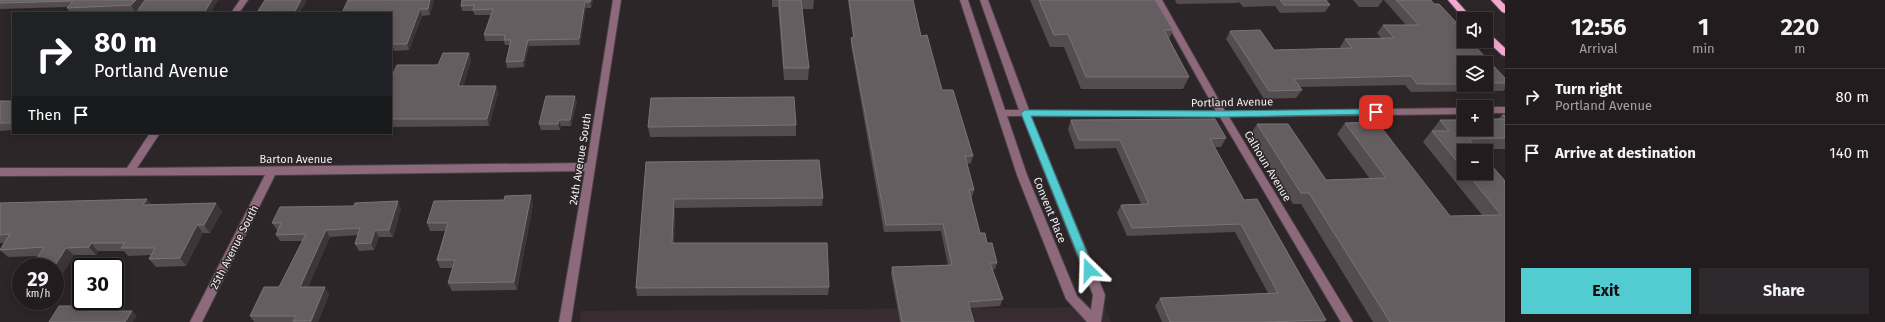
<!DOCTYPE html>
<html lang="en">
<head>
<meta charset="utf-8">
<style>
	body { margin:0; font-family:"Fira Sans",sans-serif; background:#2e292c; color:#f1f3f6; height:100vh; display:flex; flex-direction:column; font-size:15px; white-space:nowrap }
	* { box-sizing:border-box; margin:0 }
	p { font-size:13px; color:#a2a1a4 }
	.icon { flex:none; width:22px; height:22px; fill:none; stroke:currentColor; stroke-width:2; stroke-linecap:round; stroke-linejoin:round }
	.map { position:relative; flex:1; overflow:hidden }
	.sheet { display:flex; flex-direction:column; background:#221c1f; width:380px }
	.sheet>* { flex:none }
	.hud { position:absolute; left:12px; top:12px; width:380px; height:122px; border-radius:0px; box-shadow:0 2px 10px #0003,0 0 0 1px #3f3a3d; background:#202124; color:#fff; overflow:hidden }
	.fabs { position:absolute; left:1457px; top:12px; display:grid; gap:8px }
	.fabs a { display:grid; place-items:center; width:36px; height:36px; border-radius:0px; background:#221c1f; box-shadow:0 2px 10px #0003,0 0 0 1px #3f3a3d; font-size:20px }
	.speed { position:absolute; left:12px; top:258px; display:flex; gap:8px; font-size:20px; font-weight:700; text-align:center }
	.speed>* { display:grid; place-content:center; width:52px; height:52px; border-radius:50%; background:#221c1f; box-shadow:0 2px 10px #0003,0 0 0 1px #3f3a3d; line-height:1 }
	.speed small { font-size:10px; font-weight:400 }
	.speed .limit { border:2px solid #111; border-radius:6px; background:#fff; color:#111 }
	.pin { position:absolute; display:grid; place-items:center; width:34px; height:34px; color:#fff; margin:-17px; border-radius:8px; box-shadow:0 2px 6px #0006 }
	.me { position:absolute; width:44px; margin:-22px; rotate:338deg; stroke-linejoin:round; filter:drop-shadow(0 0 3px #0008) }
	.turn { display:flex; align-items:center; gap:14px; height:84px; padding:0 16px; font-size:18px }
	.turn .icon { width:52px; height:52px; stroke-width:2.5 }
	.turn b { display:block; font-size:28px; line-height:34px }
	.then { display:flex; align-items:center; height:38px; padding:0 16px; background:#0003; gap:8px; font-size:15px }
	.eta { display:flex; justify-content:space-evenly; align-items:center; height:68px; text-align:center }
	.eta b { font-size:24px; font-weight:700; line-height:28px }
	.cta { display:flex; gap:8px; margin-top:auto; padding:8px 16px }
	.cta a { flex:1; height:46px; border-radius:0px; background:#52ccd0; color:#111; font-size:16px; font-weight:700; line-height:46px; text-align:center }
	.cta a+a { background:#2e292c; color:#f1f3f6 }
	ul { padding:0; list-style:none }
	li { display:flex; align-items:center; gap:12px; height:56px; padding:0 16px; border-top:1px solid #3f3a3d }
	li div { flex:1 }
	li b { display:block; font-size:15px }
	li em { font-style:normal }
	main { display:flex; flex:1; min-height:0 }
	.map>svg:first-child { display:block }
</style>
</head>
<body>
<main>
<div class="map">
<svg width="1505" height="322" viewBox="0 0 1505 322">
	<rect width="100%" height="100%" fill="#2d2629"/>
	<!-- built -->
	<path fill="#392b32" d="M1105 307 1111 322H580L581 311Z"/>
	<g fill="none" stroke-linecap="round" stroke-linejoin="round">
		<!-- minor casing -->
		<g stroke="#494245" stroke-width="2">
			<path id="minor" d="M240 0H248L239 13H231Z
				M613 0H621L571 322H559L585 171 275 175 202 322H190L265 175 0 176V168H127L150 133H160L137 168 587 163Z
				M960 0H968L1005 110H1019L980 0H988L1029 110 1216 111 1154 0H1162L1225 111 1464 108V114L1229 117 1353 322H1341L1220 117 1031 116 1105 295 1101 322H1087L1066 299 1017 175ZM1007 116H1022L1093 295 1091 310 1077 296 1027 175Z
				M1485 107H1505V113H1486Z"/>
		</g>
		<!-- major casing -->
		<g stroke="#494245" stroke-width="2">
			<path id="major" d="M1448 0H1456L1473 19H1464Z
				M1491 0H1500L1505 5V13L1502 12Z
				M1486 32 1489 33 1505 48V56L1502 55 1486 40Z"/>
		</g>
		<!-- minor -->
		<use href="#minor" fill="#8d697b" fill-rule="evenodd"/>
		<!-- major -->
		<use href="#major" fill="#f3a8ce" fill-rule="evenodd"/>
	</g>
	<!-- wall -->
	<path fill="#544c4f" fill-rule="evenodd" d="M0 0H218L210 13 144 2 135 12 102 13H70L67 8V7L0 9Z
		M265 0 300 13H259L258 11Z
		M348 0H434L430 15 422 16 409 50 394 51 393 47H391V13Z
		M462 0H593L591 8H586L580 45 529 46 524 67 507 68 506 62 510 45H505L504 41H485L484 35 491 15H475L473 11H462L461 6Z
		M772 0H814L813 9H802L809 68 808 80H784L778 7H772Z
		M848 0H913L921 36 942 90 973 156 971 163 967 164 974 190 972 197H971L980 233 987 243 997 263 995 269 992 270 1003 299 1000 306 970 308 974 322H900L891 274 892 267 948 265 941 231 884 232 851 45V38L853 37Z
		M1030 0H1155L1173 30 1169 39 1189 77 1183 89H1081L1064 47H1050Z
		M1175 0H1326L1330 5 1325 12 1280 13 1275 6 1243 7 1239 2 1238 3 1177 4Z
		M1353 0H1383L1378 7H1359Z
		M1384 0H1431L1434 4 1457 23 1455 25 1505 78V89L1503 91 1411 92 1405 85 1299 87 1302 90 1296 98 1264 99 1226 39 1230 31 1274 50 1341 48 1340 47 1345 39 1381 38 1377 33 1383 25H1406ZM1464 63H1486V85H1464Z
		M469 53 471 61 463 86H496L498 93 489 126 391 127V78L438 65Z
		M0 101H13V130L0 131Z
		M577 102 571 126H561L560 130H541L539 124Z
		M1502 115H1505V149H1478L1464 151V173H1486L1505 181V322H1373L1301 204H1293L1250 135 1257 124 1326 180 1370 179 1337 134 1345 123 1450 216 1482 215 1423 142 1440 120 1498 119Z
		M1071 120 1226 138 1221 147H1215L1244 200 1326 320 1324 322H1162L1155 306 1160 298 1268 293 1235 232 1127 236 1117 213 1121 205 1141 204 1116 148 1075 149 1068 129Z
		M796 125V136L650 137 648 127Z
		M646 162 823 198 822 206 675 208 674 243 829 287 828 295 637 296 636 288Z
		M0 203 152 205 222 211 210 233H203L186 266 156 267 149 259 151 255 128 256 124 251H98L96 255H74L55 286V267L38 256 8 257 0 250 4 243H0Z
		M533 204 517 290 452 291 448 283 453 268H440L437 260 445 231H430L427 223Z
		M401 208 393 237H379L374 250 359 251 355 244 358 235 330 237 308 287 329 294 318 322H254L250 316 279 287 303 241H280L276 235 278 230H277L272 223Z"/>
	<!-- shaded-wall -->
	<path fill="#3d3639" d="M136 0H145L135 12 131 5Z
		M212 0H218L210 13H204Z
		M301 0H307L300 13H294Z
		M430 0H434L430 15 428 9Z
		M591 0H593L591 8 590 2Z
		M585 2 586 8 580 45 579 39Z
		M420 9 422 16 409 50 407 44Z
		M528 40 529 46 524 67 523 61Z
		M469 53 471 61 461 94 458 86Z
		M496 86 498 93 489 126 487 119Z
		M575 96 577 102 571 126 570 120Z
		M559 120 561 126 560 130 558 124Z
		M531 195 533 204 517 290 514 282Z
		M147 199 154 207 143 205Z
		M674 199 675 208 673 251 672 243Z
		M398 201 401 208 393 237 389 230Z
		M216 203 222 211 210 233 204 225Z
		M197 225 203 233 186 266 180 258Z
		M326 230 330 237 305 294 300 287Z
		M375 230 379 237 374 250 371 243Z
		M91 243 98 251 96 255 89 247Z
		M66 248 74 255 55 286V267H54Z
		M325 287 329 294 318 322H312L311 321Z
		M90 306 95 311H87Z
		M132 311 137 316 133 322H125Z"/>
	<!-- building -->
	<path fill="#655e61" stroke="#7b7477" d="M0 0H136L131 5 67 8 73 1 0 3Z
		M145 0H212L204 13H136Z
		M265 0H301L294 13H269L270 11H258Z
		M348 0H430L428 9H420L407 44H392L393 41H391V13H342Z
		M462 0H591L590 2H585L579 39 528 40 523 61 506 62 511 40H504L505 35H484L493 9 473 10 474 5 461 6Z
		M779 0H801L809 68H784Z
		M849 0H913L921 36 927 35 942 90H953L973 156H965L974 190H969L980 233H985L987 243H992L997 263H990L1003 299 968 302 974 322H902L892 267 952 265 943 224 886 225 851 38 854 37Z
		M1039 0H1155L1173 30H1164L1189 77H1086L1068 34 1054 35Z
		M1280 0H1326L1330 5H1284Z
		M1396 0H1431L1434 4H1439L1457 23H1453L1464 34V41H1470L1505 78V83H1486V63H1464V84H1417L1411 76 1294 79 1302 90 1269 91 1230 31 1260 30 1274 50 1352 48 1345 39 1394 38 1383 25H1419Z
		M443 53H469L458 86H496L487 119H391V78L397 65H438Z
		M546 96H575L570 120H559L558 124H539Z
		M794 97 796 125 648 127 651 98Z
		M0 101H13V123H0Z
		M1502 115H1505V118Z
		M1215 119 1226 138 1210 139 1244 200 1257 199 1326 320 1265 322H1170L1160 298 1278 293 1241 224 1132 228 1121 205 1149 204 1120 140H1079L1071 120Z
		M1486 119H1505V138L1469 139 1479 151H1464V170L1432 131H1449L1440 120H1464V129H1486Z
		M1377 122 1450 216 1501 215 1467 173H1486V159L1505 181V322H1390L1309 193H1301L1257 124H1288L1326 180 1386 178 1345 123Z
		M819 160 823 198 674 199 672 243H827L829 287 636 288 646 162Z
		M531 195 514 282 448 283 455 260H437L448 223H427L434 201 504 200 505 196Z
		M147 199 143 205 216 203 204 225H197L180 258 149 259 155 248H121L125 243H91L89 247 66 248 54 267H31L44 247 0 250 10 234 0 235V203Z
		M398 201 389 230H375L371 243 355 244 360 228 326 230 300 287H325L311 321H293L296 316H250L264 287H279L306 234 276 235 281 223H272L280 207 354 206 355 203Z
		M59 306H90L87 311H132L125 322H49Z"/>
	<!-- route -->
	<path fill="#52ccd0" stroke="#358587" d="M1376 109 1380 112 1376 114 1223 117 1031 116 1094 270 1093 273H1086L1084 270 1021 113 1025 110 1223 111Z"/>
	<g text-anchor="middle" stroke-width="3" stroke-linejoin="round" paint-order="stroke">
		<!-- street labels -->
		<g font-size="11" fill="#f3eef1" stroke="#2d2629">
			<text transform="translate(1232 102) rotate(-1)" y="4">Portland Avenue</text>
			<text x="296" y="163">Barton Avenue</text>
			<text transform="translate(580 159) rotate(-81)" y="4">24th Avenue South</text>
			<text transform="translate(1268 166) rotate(59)" y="4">Calhoun Avenue</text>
			<text transform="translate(1050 210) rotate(68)" y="4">Convent Place</text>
			<text transform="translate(234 247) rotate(-63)" y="4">25th Avenue South</text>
		</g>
	</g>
</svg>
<div class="fabs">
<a><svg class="icon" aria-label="sound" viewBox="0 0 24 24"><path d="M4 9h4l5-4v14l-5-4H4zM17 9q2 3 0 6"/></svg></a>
<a><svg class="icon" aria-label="layers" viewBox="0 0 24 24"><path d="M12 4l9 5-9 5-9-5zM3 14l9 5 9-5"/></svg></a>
<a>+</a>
<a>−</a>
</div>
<div class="speed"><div>29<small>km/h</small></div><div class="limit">30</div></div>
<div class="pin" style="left:1376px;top:112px;background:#d93025"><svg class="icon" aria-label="arrive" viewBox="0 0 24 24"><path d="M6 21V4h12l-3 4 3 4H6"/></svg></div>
<svg class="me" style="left:1089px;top:270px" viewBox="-20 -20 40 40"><path d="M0-17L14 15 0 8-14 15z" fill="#52ccd0" stroke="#fff" stroke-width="4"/></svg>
<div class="hud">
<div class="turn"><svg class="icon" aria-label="right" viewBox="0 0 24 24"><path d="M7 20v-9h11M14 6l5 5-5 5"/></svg><div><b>80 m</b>Portland Avenue</div></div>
<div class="then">Then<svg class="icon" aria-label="arrive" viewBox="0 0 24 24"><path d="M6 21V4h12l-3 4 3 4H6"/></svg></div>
</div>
</div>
<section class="sheet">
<div class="eta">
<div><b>12:56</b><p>Arrival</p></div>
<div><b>1</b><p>min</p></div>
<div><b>220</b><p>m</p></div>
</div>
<ul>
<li><svg class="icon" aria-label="right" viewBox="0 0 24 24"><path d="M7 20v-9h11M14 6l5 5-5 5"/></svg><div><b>Turn right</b><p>Portland Avenue</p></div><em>80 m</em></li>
<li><svg class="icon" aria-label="arrive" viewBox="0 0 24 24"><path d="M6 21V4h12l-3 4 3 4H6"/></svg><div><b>Arrive at destination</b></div><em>140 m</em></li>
</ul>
<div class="cta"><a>Exit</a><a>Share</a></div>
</section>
</main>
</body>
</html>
